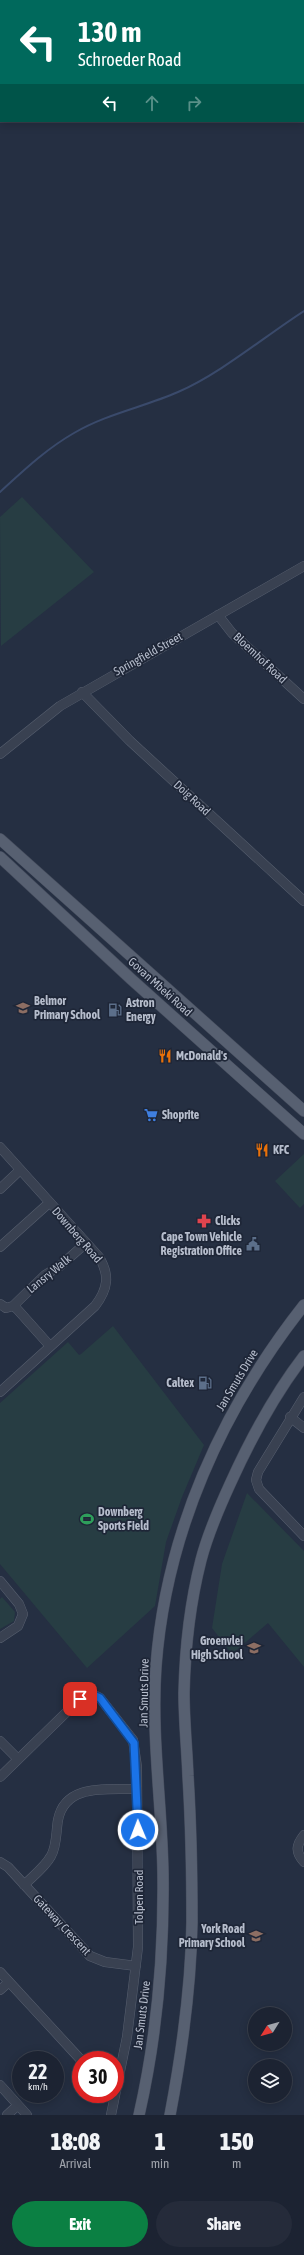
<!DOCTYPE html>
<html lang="en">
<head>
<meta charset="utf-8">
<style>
	body { margin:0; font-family:"Asap Condensed",sans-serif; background:#252b3a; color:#f1f3f6; height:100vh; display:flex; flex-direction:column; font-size:15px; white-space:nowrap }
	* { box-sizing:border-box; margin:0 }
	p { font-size:13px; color:#a0a4ac }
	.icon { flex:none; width:22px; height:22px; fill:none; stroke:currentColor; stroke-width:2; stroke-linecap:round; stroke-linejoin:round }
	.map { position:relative; height:2115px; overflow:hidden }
	.details { display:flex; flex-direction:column; background:#1c2332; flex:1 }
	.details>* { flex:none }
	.guide { position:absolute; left:0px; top:0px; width:304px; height:122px; box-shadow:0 2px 10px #0003,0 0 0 1px #3a404d; background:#00695c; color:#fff; overflow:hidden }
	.needle { width:26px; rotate:233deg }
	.controls { position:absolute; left:248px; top:2007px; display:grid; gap:8px }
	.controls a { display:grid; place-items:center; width:44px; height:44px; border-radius:50%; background:#1c2332; box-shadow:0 2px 10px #0003,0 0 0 1px #3a404d; font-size:20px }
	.speed { position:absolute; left:12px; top:2051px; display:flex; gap:8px; font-size:20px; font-weight:700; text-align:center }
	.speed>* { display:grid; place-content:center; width:52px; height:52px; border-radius:50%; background:#1c2332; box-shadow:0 2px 10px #0003,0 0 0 1px #3a404d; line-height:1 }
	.speed small { font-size:10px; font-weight:400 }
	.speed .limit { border:6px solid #d22; background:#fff; color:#111 }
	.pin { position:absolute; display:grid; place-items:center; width:34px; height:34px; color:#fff; margin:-17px; border-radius:8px; box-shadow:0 2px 6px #0006 }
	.me { position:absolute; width:44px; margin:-22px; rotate:359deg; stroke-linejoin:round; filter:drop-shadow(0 0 3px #0008) }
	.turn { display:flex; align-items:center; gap:14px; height:84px; padding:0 12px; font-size:18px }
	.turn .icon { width:52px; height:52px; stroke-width:2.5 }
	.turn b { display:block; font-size:28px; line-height:34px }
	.lanes { display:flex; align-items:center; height:38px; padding:0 12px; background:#0003; justify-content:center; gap:20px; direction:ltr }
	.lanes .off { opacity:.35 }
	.eta { display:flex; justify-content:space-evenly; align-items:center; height:68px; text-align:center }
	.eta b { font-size:24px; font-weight:800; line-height:28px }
	.primary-button { display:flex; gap:8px; margin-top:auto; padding:8px 12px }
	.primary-button a { flex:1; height:46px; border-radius:24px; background:#0b8043; color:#fff; font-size:16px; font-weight:800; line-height:46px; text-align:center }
	.primary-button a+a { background:#252b3a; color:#f1f3f6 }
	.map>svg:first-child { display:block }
</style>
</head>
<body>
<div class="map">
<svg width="304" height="2115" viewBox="0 0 304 2115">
	<rect width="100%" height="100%" fill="#252f42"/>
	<!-- green -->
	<path fill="#273d43" d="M22 497 94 572 1 646 0 517Z
		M304 1154V1204L300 1208 275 1181Z
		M113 1326 204 1445 182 1497 166 1542 155 1606 87 1668 0 1564V1403L68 1342 79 1355 81 1354Z
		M247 1493 304 1551V1667L268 1623 232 1654 212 1628 222 1564Z
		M2 1597 15 1612 14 1621 0 1629V1599Z"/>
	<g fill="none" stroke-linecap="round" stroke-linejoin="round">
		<!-- stream -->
		<path stroke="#3a4a6b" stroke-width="2" d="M0 492C23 471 46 449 74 433 106 414 144 407 178 392 220 374 265 336 304 311"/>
		<!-- minor casing -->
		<g stroke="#575f6f" stroke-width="10">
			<path id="minor" d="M303 34 304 32
				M218 615 232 633 304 699
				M82 692 130 741 304 901
				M0 754 60 706 304 566
				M0 1147 99 1257C110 1275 108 1289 95 1306L0 1392
				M0 1189 20 1170
				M0 1247 49 1203
				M0 1304 6 1308 13 1306 17 1309 50 1346
				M13 1306 45 1275 60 1266 86 1243
				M304 1397 258 1472 256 1480 259 1489 304 1536
				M290 1417 304 1428
				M0 1581 19 1604 23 1614 18 1626 0 1638
				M0 1741 18 1759
				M0 1777 80 1699C88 1695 92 1693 100 1698L133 1740 137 1767 138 1947 127 2037 111 2115
				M304 1835C296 1845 295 1852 304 1862
				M0 1862 8 1867 90 1956 105 1962 136 1966
				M24 1885C33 1876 45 1867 51 1856 57 1846 56 1831 58 1820 65 1783 107 1790 137 1789
				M0 1972 81 2060
				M0 1990 9 1982
				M0 2085 27 2115
				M7 2115 18 2105"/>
		</g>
		<!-- major casing -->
		<g stroke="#434a5b" stroke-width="12">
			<path id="major" d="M0 839 304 1111
				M0 857 131 979 304 1134
				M139 2115C157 2036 164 1955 163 1874 162 1805 151 1735 156 1666 166 1533 222 1409 304 1305
				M170 2115C182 2052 191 1987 192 1922 192 1874 191 1825 188 1776 187 1749 184 1721 184 1693 185 1649 190 1603 201 1560 208 1533 219 1508 231 1482 251 1438 274 1395 304 1356"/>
		</g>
		<!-- minor -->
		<use href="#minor" stroke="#394151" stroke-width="9"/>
		<!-- major -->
		<use href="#major" stroke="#576071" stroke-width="11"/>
	</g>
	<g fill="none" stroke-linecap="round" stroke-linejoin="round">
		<!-- route casing -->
		<g stroke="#114b97" stroke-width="10">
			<path id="route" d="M80 1699 91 1694 100 1698 134 1743 138 1830"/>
		</g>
		<!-- route -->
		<use href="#route" stroke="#1a73e8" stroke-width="7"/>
	</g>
	<!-- icons -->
	<defs>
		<g id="school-bare" transform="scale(1.08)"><path d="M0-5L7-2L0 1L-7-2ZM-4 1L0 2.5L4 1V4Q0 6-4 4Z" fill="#8d6e63" stroke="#1e2637" stroke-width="2.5" paint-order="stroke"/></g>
		<g id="fuel-bare" transform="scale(1.08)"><path d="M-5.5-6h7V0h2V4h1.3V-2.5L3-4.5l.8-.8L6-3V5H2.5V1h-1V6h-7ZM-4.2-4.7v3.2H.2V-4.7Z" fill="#5c6f8a" stroke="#1e2637" stroke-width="2.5" paint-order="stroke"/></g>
		<g id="restaurant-bare" transform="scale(1.08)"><path d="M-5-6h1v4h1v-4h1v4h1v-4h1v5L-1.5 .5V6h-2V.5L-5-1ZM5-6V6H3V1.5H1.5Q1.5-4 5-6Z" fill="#e8710a" stroke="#1e2637" stroke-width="2.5" paint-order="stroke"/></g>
		<g id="supermarket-bare" transform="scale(1.08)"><path d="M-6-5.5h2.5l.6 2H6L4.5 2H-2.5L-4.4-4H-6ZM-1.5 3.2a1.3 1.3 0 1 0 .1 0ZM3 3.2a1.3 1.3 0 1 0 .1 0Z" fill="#3f7fe0" stroke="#1e2637" stroke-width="2.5" paint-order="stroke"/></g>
		<g id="pharmacy-bare" transform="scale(1.08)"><path d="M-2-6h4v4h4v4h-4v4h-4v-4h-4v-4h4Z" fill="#e0444e" stroke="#1e2637" stroke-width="2.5" paint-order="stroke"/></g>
		<g id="civic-bare" transform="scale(1.08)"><path d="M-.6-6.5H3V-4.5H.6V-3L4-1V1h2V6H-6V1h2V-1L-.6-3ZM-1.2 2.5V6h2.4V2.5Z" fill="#5c6f8a" stroke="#1e2637" stroke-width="2.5" paint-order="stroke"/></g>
		<g id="stadium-bare" transform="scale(1.08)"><path d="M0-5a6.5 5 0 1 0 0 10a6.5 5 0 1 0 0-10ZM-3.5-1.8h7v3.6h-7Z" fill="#2e9e5b" stroke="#1e2637" stroke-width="2.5" paint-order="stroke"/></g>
	</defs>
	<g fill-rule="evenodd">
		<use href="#school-bare" x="23" y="1008"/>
		<use href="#fuel-bare" x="115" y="1010"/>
		<use href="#restaurant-bare" x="165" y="1056"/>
		<use href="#supermarket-bare" x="151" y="1115"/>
		<use href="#restaurant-bare" x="262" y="1150"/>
		<use href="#pharmacy-bare" x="204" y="1221"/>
		<use href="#civic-bare" x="253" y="1244"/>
		<use href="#fuel-bare" x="205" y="1383"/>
		<use href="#stadium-bare" x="87" y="1519"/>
		<use href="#school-bare" x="254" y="1648"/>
		<use href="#school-bare" x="256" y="1936"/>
	</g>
	<g text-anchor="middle" stroke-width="3.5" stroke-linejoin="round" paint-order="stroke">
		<!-- street labels -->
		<g font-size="12" fill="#b6bdcc" stroke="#1e2637">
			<text transform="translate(148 654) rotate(-29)" y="4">Springfield Street</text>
			<text transform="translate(260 658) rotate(43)" y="4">Bloemhof Road</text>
			<text transform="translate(192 798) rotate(43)" y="4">Doig Road</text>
			<text transform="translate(160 987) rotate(42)" y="4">Govan Mbeki Road</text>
			<text transform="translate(77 1235) rotate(49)" y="4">Downberg Road</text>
			<text transform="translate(49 1274) rotate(-39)" y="4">Lansry Walk</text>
			<text transform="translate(237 1380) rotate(-59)" y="4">Jan Smuts Drive</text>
			<text transform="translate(144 1693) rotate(-89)" y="4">Jan Smuts Drive</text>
			<text transform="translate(139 1897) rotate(-90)" y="4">Tolpen Road</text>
			<text transform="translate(62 1925) rotate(47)" y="4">Gateway Crescent</text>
			<text transform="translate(142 2015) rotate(-83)" y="4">Jan Smuts Drive</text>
		</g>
		<!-- poi labels -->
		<g font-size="12" font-weight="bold" fill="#b6bdcc" stroke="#1e2637" text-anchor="start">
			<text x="34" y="1005">Belmor<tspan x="34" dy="14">Primary School</tspan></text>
			<text x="126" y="1007">Astron<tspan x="126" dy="14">Energy</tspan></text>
			<text x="176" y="1060">McDonald's</text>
			<text x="162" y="1119">Shoprite</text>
			<text x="273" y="1154">KFC</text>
			<text x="215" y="1225">Clicks</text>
			<text x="242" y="1241" text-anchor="end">Cape Town Vehicle<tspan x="242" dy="14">Registration Office</tspan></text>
			<text x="194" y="1387" text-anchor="end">Caltex</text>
			<text x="98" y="1516">Downberg<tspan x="98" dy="14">Sports Field</tspan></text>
			<text x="243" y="1645" text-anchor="end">Groenvlei<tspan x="243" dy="14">High School</tspan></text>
			<text x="245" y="1933" text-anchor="end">York Road<tspan x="245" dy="14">Primary School</tspan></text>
		</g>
	</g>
</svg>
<div class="controls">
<a><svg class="needle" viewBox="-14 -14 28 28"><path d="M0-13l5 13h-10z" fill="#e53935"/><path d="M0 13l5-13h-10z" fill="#a0a4ac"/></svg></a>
<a><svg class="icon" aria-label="layers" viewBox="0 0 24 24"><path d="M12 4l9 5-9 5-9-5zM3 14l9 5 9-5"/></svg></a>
</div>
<div class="speed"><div>22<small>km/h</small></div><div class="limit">30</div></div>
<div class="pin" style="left:80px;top:1699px;background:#d93025"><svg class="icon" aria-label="arrive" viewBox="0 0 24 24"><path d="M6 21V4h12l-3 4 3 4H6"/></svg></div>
<svg class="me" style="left:138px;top:1830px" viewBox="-20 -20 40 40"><circle r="17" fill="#1a73e8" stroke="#fff" stroke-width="3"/><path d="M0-11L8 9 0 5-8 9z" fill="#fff"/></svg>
<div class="guide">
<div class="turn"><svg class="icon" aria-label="left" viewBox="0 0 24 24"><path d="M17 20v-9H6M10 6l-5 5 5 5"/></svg><div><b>130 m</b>Schroeder Road</div></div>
<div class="lanes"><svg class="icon" aria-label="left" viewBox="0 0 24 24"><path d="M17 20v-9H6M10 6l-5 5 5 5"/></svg><svg class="icon off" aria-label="ahead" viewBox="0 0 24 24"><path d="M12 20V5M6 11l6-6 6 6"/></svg><svg class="icon off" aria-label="right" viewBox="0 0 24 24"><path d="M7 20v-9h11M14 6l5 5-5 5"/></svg></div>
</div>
</div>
<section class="details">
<div class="eta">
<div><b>18:08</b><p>Arrival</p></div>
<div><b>1</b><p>min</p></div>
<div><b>150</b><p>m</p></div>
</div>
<div class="primary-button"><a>Exit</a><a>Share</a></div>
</section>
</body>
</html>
